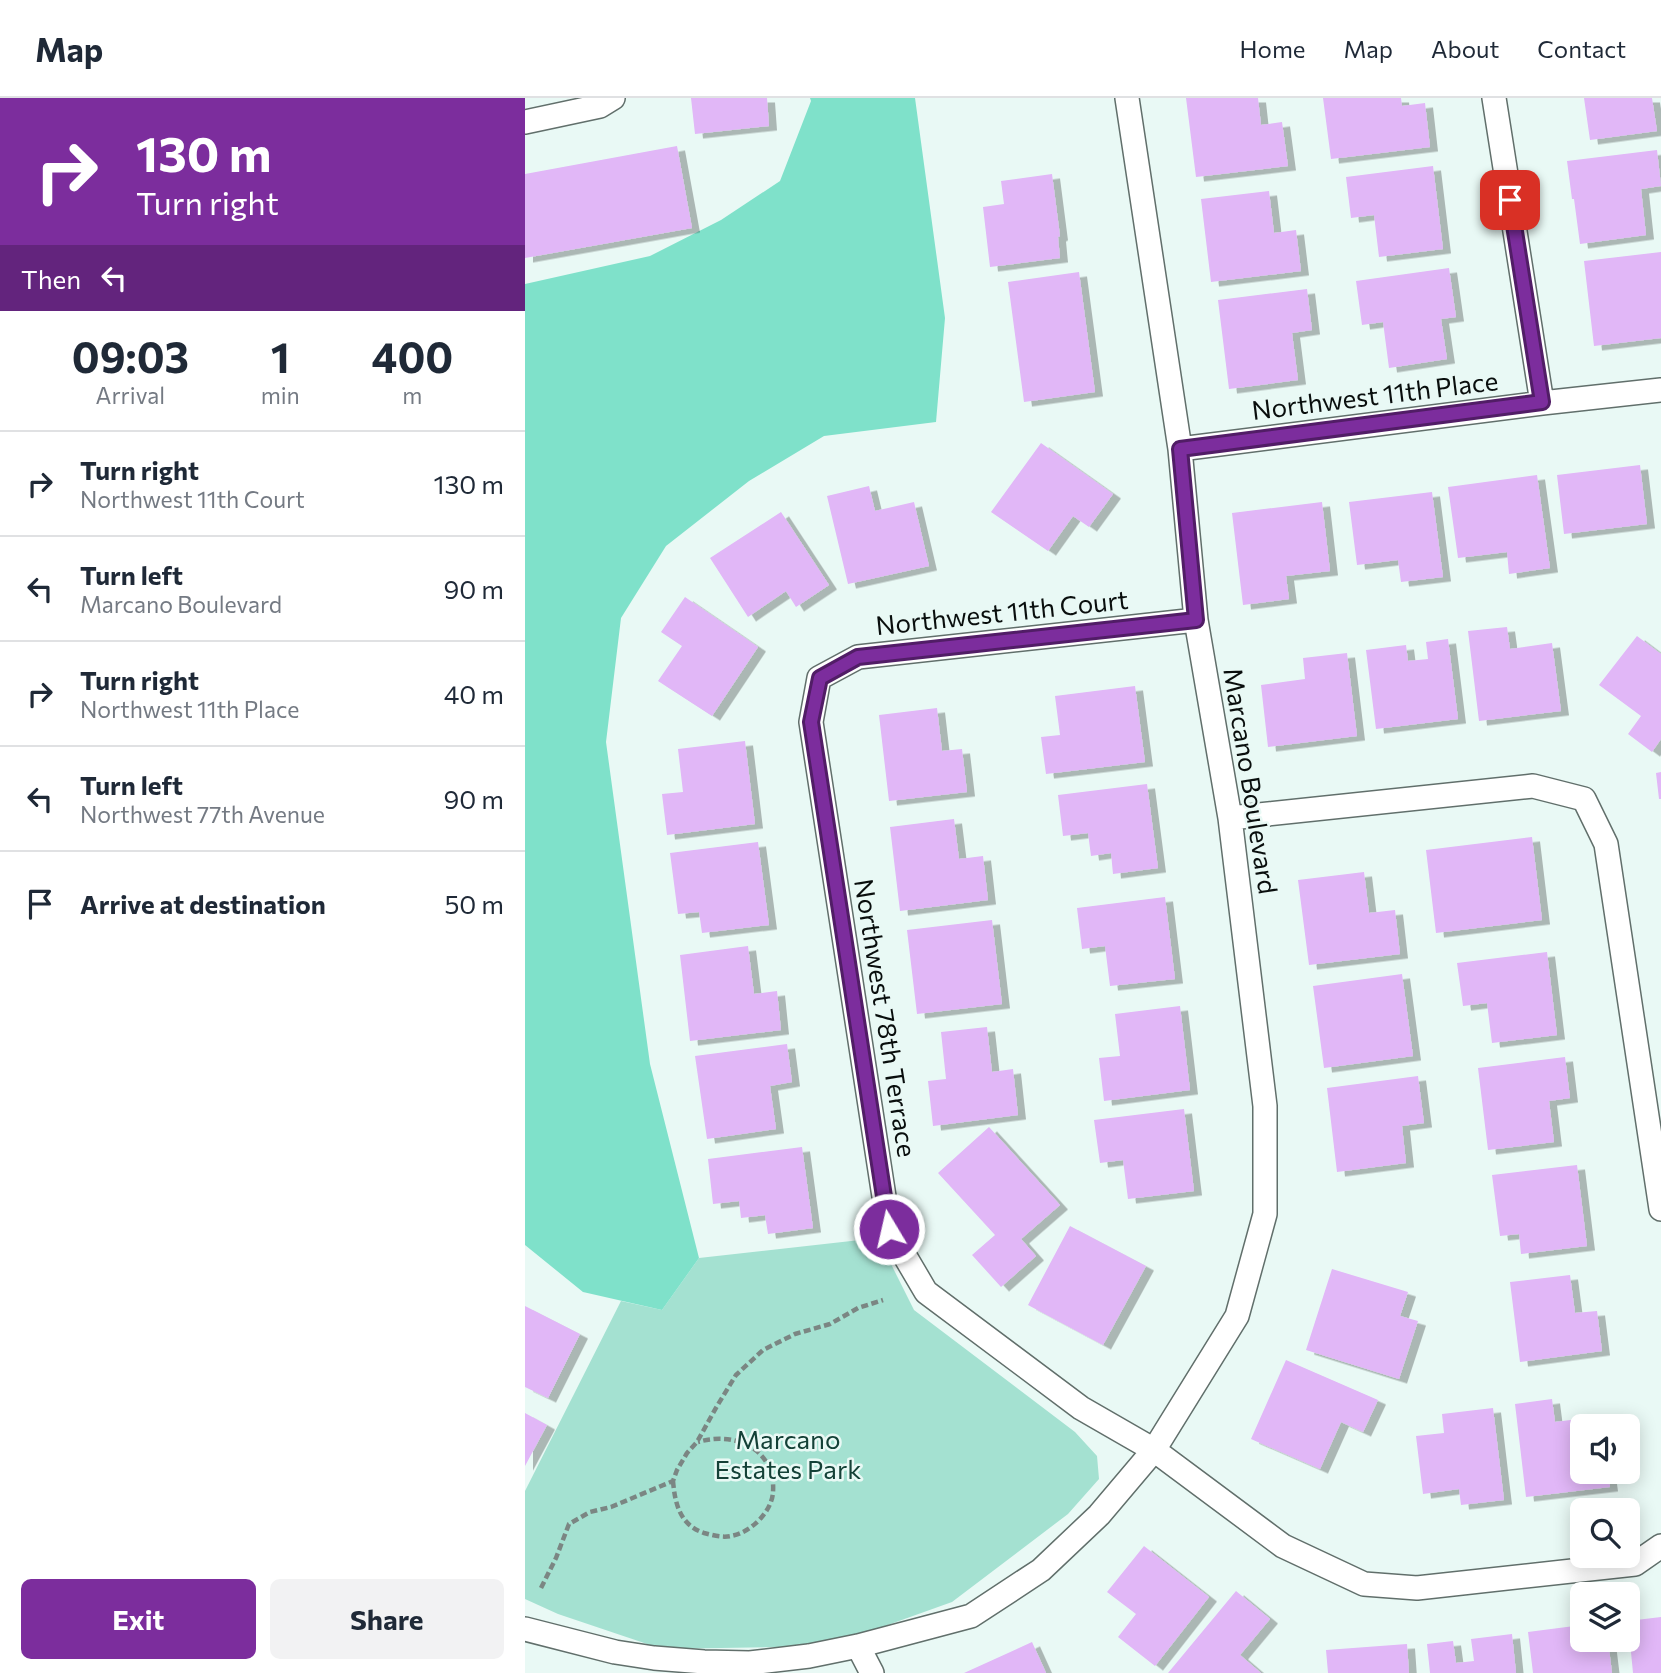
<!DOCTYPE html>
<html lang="en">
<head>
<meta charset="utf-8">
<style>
	body { margin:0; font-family:Commissioner,sans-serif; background:#f2f2f3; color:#1f2937; height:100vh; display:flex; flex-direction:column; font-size:26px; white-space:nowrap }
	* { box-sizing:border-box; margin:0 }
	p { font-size:23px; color:#747a83 }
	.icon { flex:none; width:38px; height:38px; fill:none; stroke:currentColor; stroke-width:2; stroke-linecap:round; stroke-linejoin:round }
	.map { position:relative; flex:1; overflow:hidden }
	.side { display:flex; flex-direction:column; background:#fff; width:525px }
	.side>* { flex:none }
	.guide { background:#7c2d9d; color:#fff; overflow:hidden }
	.fabs { position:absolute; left:1045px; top:1316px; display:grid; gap:14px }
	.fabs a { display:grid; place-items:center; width:70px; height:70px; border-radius:10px; background:#fff; box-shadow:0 4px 18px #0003; font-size:35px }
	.pin { position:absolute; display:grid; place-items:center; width:60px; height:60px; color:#fff; margin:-30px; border-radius:14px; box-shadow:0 4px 10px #0006 }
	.me { position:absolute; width:77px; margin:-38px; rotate:351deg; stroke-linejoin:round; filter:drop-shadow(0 0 5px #0008) }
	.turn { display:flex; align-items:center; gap:24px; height:147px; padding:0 21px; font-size:32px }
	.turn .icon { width:91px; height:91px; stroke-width:2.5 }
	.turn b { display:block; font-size:49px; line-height:60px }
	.then { display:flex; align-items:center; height:66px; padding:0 21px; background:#0003; gap:14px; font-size:26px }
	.eta { display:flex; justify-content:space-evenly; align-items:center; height:119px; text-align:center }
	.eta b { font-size:42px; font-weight:700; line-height:49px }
	.action { display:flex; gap:14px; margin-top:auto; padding:14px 21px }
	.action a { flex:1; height:80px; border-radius:10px; background:#7c2d9d; color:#fff; font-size:28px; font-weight:700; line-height:80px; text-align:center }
	.action a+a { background:#f2f2f3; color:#1f2937 }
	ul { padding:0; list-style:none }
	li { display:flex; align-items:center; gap:21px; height:105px; padding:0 21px; border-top:2px solid #e0e1e3 }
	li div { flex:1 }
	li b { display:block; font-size:26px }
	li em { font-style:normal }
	header { display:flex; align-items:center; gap:42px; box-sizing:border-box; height:98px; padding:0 35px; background:#fff; border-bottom:2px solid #e0e1e3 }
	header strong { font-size:33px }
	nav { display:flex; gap:38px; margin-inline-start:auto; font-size:24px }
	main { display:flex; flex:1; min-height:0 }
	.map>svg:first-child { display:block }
</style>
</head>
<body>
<header>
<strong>Map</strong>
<nav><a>Home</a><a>Map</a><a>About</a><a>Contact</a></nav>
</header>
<main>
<section class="side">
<div class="guide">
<div class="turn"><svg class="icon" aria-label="right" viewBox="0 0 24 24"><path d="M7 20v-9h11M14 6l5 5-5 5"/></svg><div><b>130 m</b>Turn right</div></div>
<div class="then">Then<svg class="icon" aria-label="left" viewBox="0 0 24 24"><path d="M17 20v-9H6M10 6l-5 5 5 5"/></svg></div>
</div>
<div class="eta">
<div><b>09:03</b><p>Arrival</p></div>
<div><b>1</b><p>min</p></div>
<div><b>400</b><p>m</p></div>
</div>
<ul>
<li><svg class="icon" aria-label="right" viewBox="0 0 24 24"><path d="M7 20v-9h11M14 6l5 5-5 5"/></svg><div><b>Turn right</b><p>Northwest 11th Court</p></div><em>130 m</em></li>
<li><svg class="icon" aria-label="left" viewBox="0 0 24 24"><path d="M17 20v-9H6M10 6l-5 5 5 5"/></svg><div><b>Turn left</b><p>Marcano Boulevard</p></div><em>90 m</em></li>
<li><svg class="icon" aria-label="right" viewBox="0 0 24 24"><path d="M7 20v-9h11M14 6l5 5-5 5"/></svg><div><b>Turn right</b><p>Northwest 11th Place</p></div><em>40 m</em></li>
<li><svg class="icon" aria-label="left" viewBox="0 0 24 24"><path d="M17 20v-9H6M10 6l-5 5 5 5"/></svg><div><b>Turn left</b><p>Northwest 77th Avenue</p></div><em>90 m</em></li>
<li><svg class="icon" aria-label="arrive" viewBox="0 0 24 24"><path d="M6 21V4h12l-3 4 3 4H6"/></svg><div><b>Arrive at destination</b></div><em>50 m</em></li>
</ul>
<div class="action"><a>Exit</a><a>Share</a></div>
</section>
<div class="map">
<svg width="1136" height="1575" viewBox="0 0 1136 1575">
	<defs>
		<filter id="shadow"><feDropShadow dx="8" dy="4.5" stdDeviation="0" flood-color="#0004"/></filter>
	</defs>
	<rect width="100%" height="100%" fill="#e9f9f5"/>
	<!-- green -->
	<path fill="#a4e1d1" d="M353 1140 389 1212 550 1334 572 1358 574 1381 543 1416 427 1504 304 1548 137 1551 33 1516 0 1501V1393L96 1203 137 1212 174 1160Z"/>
	<!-- water -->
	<path fill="#7fe1ca" d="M285 0H390L420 220 411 324 299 338 224 383 141 448 96 520 81 644 125 966 174 1160 137 1212 58 1194 0 1147V186L125 158 196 122 255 83 286 3Z"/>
	<!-- building -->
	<path fill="#e1b7f7" filter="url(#shadow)" d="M166 0H242L244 28 170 36Z
		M661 0H733L736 27 757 24 763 68 671 79Z
		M798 0H876L877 8 900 5 905 49 806 61Z
		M1059 0H1127L1132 33 1065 42Z
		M152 48 167 130 0 160V76Z
		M1132 52 1136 88 1116 91 1121 137 1055 146 1049 101H1047L1042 63Z
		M908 68 918 151 854 159 849 117 826 120 821 79Z
		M527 76 535 138 533 139 535 160 465 169 458 109 479 106 476 83Z
		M744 93 749 135 771 132 776 173 686 184 676 101Z
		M1136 154V240L1069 248 1059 163Z
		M924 170 931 219 916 221 922 261 864 270 858 224 837 227 831 183Z
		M554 174 570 294 499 304 483 184Z
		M782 191 787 232 767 235 773 282 704 291 693 202Z
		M516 345 588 396 564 429 548 418 523 453 466 414Z
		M1115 367 1122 426 1039 436 1032 377Z
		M1012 377 1025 470 984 476 982 454 933 460 923 389Z
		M344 388 350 413 389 404 404 468 323 486 302 398Z
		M907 394 918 479 876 484 873 462 832 467 824 404Z
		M797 404 805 473 761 478 764 501 718 507 707 415Z
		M256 414 304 487 271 509 261 493 223 519 185 460Z
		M160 499 233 549 187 618 133 583 157 548 136 534Z
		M982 529 985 551 1027 545 1036 613 954 623 943 533Z
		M1112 538 1136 556V641L1127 654 1103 636 1116 618 1074 587Z
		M923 541 933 621 851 631 841 552 881 547 883 563 903 561 901 544Z
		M822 555 832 638 743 649 736 587 780 581 778 560Z
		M610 588 620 664 521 676 516 639 535 637 530 598Z
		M412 610 417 653 437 651 442 694 364 703 354 617Z
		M220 643 230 726 142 737 137 696 158 694 153 651Z
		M1136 674V701H1134L1131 675Z
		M622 686 633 770 588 776 586 755 566 758 563 735 538 738 533 697Z
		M429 721 434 761 458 758 463 802 375 813 365 729Z
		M1007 739 1017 822 911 835 901 752Z
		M233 744 244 827 177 835 174 814 153 816 145 755Z
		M839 774 844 815 870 812 875 856 784 867 773 782Z
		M640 799 650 881 585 888 580 848 557 851 552 810Z
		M467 822 477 906 392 916 382 832Z
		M223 848 229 896 252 893 256 932 165 943 155 857Z
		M1022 854 1032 937 967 945 962 905 938 908 932 865Z
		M877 876 888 958 799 970 788 888Z
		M655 908 665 992 579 1003 574 960 595 958 590 916Z
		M462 929 467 974 488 971 493 1017 408 1028 403 983 421 981 416 934Z
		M262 946 267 984 245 988 251 1031 182 1041 170 958Z
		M1040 959 1045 1000 1024 1003 1029 1044 963 1052 953 970Z
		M893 978 899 1025 877 1028 881 1065 812 1074 802 990Z
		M659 1011 669 1093 603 1101 598 1062 575 1065 569 1022Z
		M464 1029 535 1107 496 1141 511 1158 476 1189 447 1157 470 1137 413 1075Z
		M277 1049 288 1130 243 1136 240 1117 216 1120 214 1103 188 1106 183 1061Z
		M1052 1067 1062 1148 996 1156 994 1136 975 1138 967 1077Z
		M545 1128 621 1168 578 1247 503 1207Z
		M807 1171 883 1194 875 1218 893 1223 874 1281 781 1252Z
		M1045 1177 1050 1215 1072 1213 1077 1253 995 1264 985 1184Z
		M0 1208 55 1236 23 1300 0 1289Z
		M761 1262 853 1302 838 1334 816 1324 795 1371 726 1341Z
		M1027 1301 1030 1324 1076 1318 1077 1328H1057V1374H1083L1085 1389 1001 1399 990 1306Z
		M968 1310 979 1402 936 1407 934 1391 898 1396 891 1338 919 1335 917 1316Z
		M0 1315 22 1327 0 1368Z
		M619 1448 684 1499 630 1568 593 1539 611 1516 582 1494Z
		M711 1493 745 1521 715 1557 736 1575H643Z
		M1136 1519V1575H1108L1103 1523Z
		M1057 1527V1542H1083L1087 1575H1008L1003 1534Z
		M987 1536 991 1575H905L902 1546 928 1543 931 1565 949 1563 946 1541Z
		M507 1544 521 1575H439Z
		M882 1546 884 1575H803L801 1552Z"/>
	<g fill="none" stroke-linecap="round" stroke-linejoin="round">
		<!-- street casing -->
		<g stroke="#616f6b" stroke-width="26">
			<path id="street" d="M969 0 1017 305
				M0 24 75 8 88 0
				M655 351 1017 305 1136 292
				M671 522 333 559 294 580 286 624 364 1131 401 1194 556 1310 629 1352 758 1448 839 1486 892 1490 1110 1466 1136 1448
				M705 720 1008 688 1059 701 1081 746 1136 1111
				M0 1531 90 1554 129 1560 179 1564 225 1565 284 1558 333 1548 446 1518 516 1472 574 1417 629 1352 712 1218 740 1116V1008L705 720 671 522 655 351 602 0
				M333 1548 347 1575"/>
		</g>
		<!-- path -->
		<path stroke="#7b8683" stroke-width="4.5" stroke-dasharray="7 3.5" stroke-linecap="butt" d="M148 1383C150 1406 155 1427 179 1435 187 1437 197 1440 206 1438 225 1435 247 1414 248 1394 251 1351 210 1333 173 1344
			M16 1490 31 1460 44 1426 65 1414 86 1409 148 1383 152 1372 162 1355 172 1344 192 1308 211 1277 238 1252 270 1236 305 1226 333 1210 358 1202"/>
		<!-- street -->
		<use href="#street" stroke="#fff" stroke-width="23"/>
	</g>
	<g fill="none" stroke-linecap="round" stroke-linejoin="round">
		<!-- route casing -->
		<g stroke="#511d66" stroke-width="18">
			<path id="route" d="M364 1131 286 624 295 580 333 559 671 522 655 351 1017 304 985 102"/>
		</g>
		<!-- route -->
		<use href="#route" stroke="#7c2d9d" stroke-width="12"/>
	</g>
	<g text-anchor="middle" stroke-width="5" stroke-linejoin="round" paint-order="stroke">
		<!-- street labels -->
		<g font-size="26" fill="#090e0d" stroke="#e9f9f5">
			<text transform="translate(850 298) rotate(-7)" y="9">Northwest 11th Place</text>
			<text transform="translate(477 515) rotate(-6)" y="9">Northwest 11th Court</text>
			<text transform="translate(725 683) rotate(81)" y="9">Marcano Boulevard</text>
			<text transform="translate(360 920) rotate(81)" y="9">Northwest 78th Terrace</text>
		</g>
		<!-- park labels -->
		<g font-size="26" fill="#144137" stroke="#e9f9f5">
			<text x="263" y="1351">Marcano<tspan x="263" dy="30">Estates Park</tspan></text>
		</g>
	</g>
</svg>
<div class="fabs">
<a><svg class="icon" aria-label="sound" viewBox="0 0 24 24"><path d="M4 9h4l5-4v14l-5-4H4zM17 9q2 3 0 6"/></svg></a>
<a><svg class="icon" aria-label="search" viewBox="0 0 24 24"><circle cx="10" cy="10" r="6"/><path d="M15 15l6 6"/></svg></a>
<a><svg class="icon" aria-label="layers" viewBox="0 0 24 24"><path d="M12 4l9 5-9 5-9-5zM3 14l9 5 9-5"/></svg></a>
</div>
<div class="pin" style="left:985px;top:102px;background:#d93025"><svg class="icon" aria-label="arrive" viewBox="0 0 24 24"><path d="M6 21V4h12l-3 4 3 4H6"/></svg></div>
<svg class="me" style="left:364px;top:1131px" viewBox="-20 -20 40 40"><circle r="17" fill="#7c2d9d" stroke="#fff" stroke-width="3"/><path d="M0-11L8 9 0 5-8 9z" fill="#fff"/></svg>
</div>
</main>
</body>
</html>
